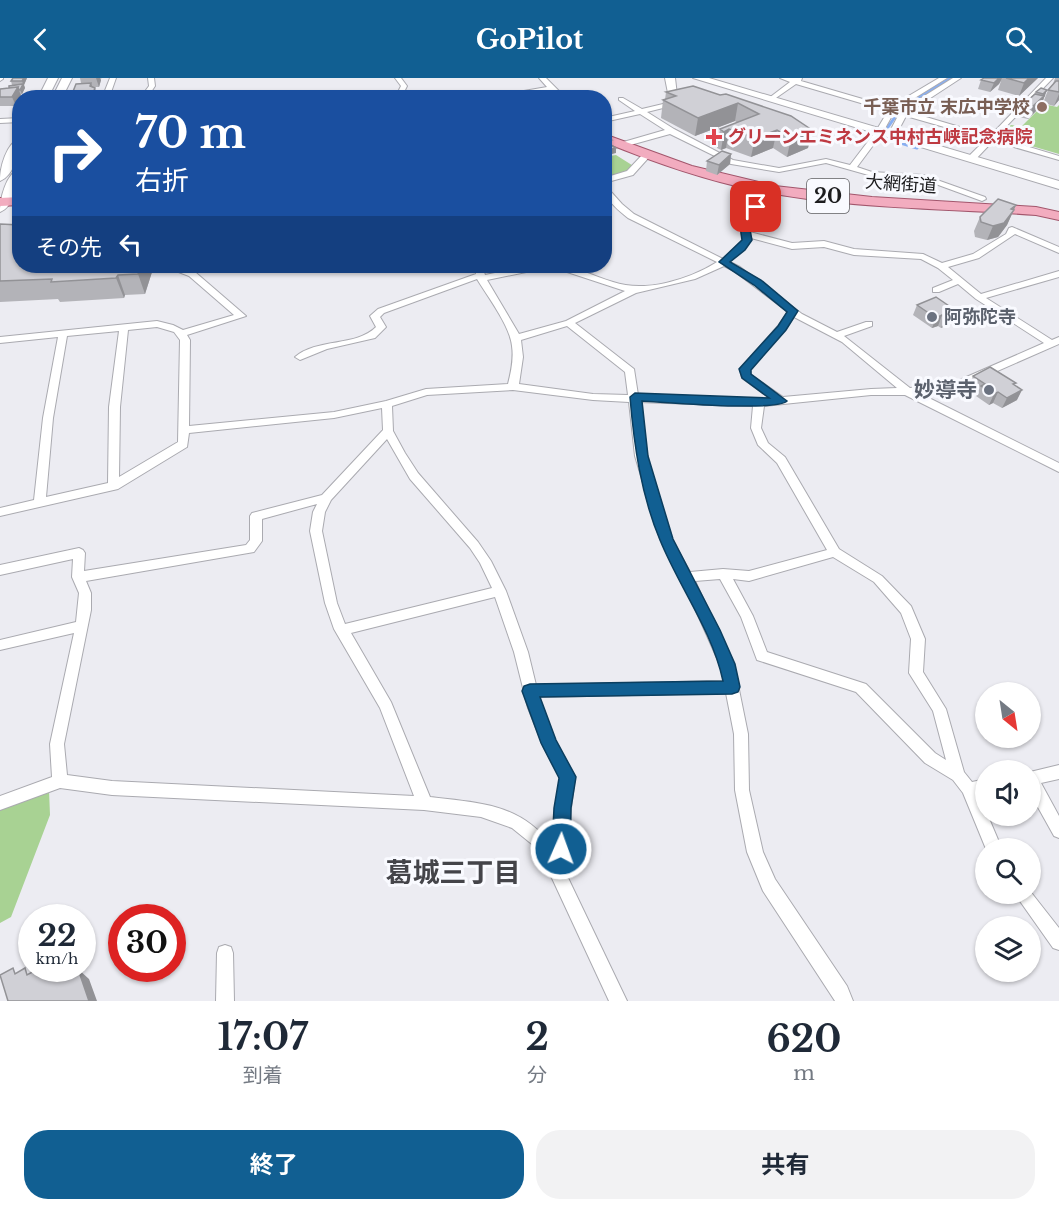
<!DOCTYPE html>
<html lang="ja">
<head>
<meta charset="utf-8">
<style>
	body { margin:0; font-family:"Libre Baskerville","Noto Sans JP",serif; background:#f2f2f3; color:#1f2937; height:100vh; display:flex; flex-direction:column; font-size:22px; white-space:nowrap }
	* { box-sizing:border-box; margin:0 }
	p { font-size:20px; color:#747a83 }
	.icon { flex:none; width:33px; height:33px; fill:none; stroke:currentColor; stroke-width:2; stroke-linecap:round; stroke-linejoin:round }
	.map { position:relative; height:923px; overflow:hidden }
	.sheet { display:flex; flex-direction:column; background:#fff; flex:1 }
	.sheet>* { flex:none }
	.guide { position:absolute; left:12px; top:12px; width:600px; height:183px; border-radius:24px; box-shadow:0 2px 4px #0004; background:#1a4fa0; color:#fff; overflow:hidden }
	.needle { width:39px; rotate:150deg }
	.fabs { position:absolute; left:975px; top:604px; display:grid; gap:12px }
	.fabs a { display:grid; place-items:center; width:66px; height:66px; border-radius:50%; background:#fff; box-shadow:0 2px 4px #0004; font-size:30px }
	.speed { position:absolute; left:18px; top:826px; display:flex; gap:12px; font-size:30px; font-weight:700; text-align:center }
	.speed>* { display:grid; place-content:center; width:78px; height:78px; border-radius:50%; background:#fff; box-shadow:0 2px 4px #0004; line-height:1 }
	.speed small { font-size:15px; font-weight:400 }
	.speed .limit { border:9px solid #d22; background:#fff; color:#111 }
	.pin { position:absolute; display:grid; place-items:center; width:51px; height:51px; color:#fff; margin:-26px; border-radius:12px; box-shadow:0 3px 9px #0006 }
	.me { position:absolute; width:66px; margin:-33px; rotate:2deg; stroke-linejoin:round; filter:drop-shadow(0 0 4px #0008) }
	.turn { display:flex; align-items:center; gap:21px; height:126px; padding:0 24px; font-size:27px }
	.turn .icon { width:78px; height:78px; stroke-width:2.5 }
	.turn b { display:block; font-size:42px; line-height:51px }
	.then { display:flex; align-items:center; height:57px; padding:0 24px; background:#0003; gap:12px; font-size:22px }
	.eta { display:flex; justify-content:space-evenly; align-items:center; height:102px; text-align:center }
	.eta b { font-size:36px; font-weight:700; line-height:42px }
	.button { display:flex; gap:12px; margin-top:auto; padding:12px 24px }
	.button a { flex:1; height:69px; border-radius:24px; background:#115f92; color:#fff; font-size:24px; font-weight:700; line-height:69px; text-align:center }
	.button a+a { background:#f2f2f3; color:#1f2937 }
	header { display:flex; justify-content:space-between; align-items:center; height:78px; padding:0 24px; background:#115f92; color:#fff; font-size:27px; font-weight:700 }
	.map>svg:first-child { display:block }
</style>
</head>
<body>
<header><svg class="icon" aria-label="back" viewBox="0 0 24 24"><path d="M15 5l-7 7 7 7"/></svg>GoPilot<svg class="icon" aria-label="search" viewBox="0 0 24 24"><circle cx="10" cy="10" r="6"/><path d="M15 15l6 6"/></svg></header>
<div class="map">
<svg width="1059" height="923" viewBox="0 0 1059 923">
	<rect width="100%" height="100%" fill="#ececf2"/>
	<!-- green -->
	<path fill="#a8d293" d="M1044 26 1057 29 1059 27V76L1014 63 1004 53 1011 47 1022 48Z
		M616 77 635 89 628 94 605 101 604 79Z
		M49 712 50 737 11 839 0 845V732Z"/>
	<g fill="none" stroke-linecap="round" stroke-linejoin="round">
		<!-- stream -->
		<path stroke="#88aff2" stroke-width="3" d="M917 70 881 59 902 29 951 0"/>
		<!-- street casing -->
		<g stroke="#aaaab0" stroke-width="2">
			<path id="street" d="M0 0H3V1L0 3Z
				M110 0H116L109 20H102Z
				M148 0H154L155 8 147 20H140L149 8Z
				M395 0H401L407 8 403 16 406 20H399L397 16 401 8Z
				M539 0H546L566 20H558L551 12 503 20H483L547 9Z
				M780 0H802L801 3 890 29 939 0H947L897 31 902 32 953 0H961L909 34 990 58 1046 0H1053L996 59 1059 78V82L993 63 974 83H968V79L986 61 906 38 895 59H889L888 57 899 36 894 34 883 54 857 89 872 94 923 97 985 119 986 121 982 123 922 101 872 98 826 85 779 94 731 86 670 56 623 69H620V65L665 52 640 36 604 44V40L635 33 619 22V20H623L642 31 663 26 674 19 677 21 667 29 647 34 674 51 733 82 779 90 826 81 850 87 876 53 888 33 796 6 773 22H769V20L790 4Z
				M20 40V44L0 45V41Z
				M644 75 651 77 633 97 604 105V100L627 93Z
				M604 106 622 126 634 136 723 181 743 162 740 148 742 139 774 110H777V114C765 125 746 137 750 154L792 165 824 163 854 171 923 176 942 185 973 176 1006 156 1009 150 1012 149 1059 169V175L1015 156 979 180 948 189 981 216 1059 193V199L986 220 1052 262 1059 259V266L961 309 921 316 1059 385V394L905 317H871L764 328 761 350 768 365 785 379 839 471 882 498 911 528 925 561 923 594 946 631 964 694 972 704 986 701V715L979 716 986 732V738H988L1002 771H986L963 715 953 702 925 685 856 614 757 582 741 539 720 501 695 503 734 587 748 656 749 712 763 774 775 801 847 908 853 923H835L763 813 747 774 735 712 734 656 726 615 539 619 555 662 575 699 571 730 569 771 567 776 559 781 627 923H609L544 783 533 767 512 750 481 739 424 732 112 717 60 710 0 732V718L52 699 50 666 74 555 0 572V562L76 544 79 515 72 499 73 481 0 497V487L79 470 83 472 85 475 84 493 246 467 250 462V438L252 435 322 417 383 352 382 330 334 340 189 355 187 369 118 411 0 438V430L34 422 43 340 58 259 0 265V259L157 243 173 247 183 252 234 237 189 198 163 188H174L195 194 246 238 187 257 190 262 189 348 334 334 386 323 426 311 508 306C511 294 514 281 512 268 510 248 488 219 477 201L384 235 380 239 386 249 375 260 327 271 300 282 295 279C317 260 356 269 376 249L370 238 378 231 476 196 474 188H482L485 197 531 188H545L541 191 487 202 519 256 566 243 625 213 555 190 554 188C575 188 593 198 613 204 645 215 688 202 717 184L628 140C617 131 604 121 604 106ZM751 160 792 171 824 169 854 177 921 181 938 190 953 202 933 210V214H939L958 206 976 221 1044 265 955 304 910 310 844 258 872 248V244H866L837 254 802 236 740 189 730 184 751 162ZM724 188 734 193 788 234 778 248 740 291 742 300 771 321 638 317 634 291 575 245 636 215 695 201ZM794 239 842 264 897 310 871 311 783 319 751 297 750 291 785 252ZM567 248 625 294 628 317 593 316 519 306 523 279 521 262ZM157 249 174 254 180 262 178 364 119 399 120 329 128 252ZM119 253 109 329 108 405 46 419 53 340 67 258ZM513 312 593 322 629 324 635 378 660 461 681 499 720 587 724 603 536 607 528 574 506 513 491 483 478 464 418 395 405 375 393 353 392 328 427 317ZM639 324 753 328 751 350 758 367 777 385 827 472 749 493 723 491 690 494 672 461 647 378ZM387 361 410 401 470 470 480 485 492 510 345 546 337 525 322 453 325 434 331 422ZM317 426 313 434 310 453 325 525 334 551 380 630 414 718 112 703 67 697 64 666 91 532V515L86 503 254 474 262 463V441ZM833 479 874 504 901 535 911 561 909 595 933 633 946 682 935 675 866 606 767 574 753 538 733 501 749 503ZM495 519 514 574 528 630 544 670 561 700 552 768C520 725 479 725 430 719L391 624 351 555Z
				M1059 687V701L1041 705 1059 738V760L1054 758 1030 715V694Z
				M1030 813 1059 850V872L1053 870 1015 816H1030Z
				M225 867 231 869 233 875 234 923H216L217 875 219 869Z"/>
		</g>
		<!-- secondary casing -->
		<g stroke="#aaaab0" stroke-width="2">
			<path id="secondary" d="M48 0H58L48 20H38Z
				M62 0H72L62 20H52Z
				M665 0H675L677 17 668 15Z
				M693 0H709L1059 103V111Z
				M20 60C20 73 14 98 0 103 0 89 6 66 20 60Z
				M20 90C20 103 14 129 0 134 0 120 6 96 20 90Z"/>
		</g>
		<!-- primary casing -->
		<g stroke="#a2566c" stroke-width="2">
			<path id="primary" d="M604 56 692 88 775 108 872 119 1036 129 1059 134V142L1036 137C942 130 845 131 753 112 702 101 653 84 604 64Z
				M20 119V127L0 128V120Z"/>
		</g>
		<!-- street -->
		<use href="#street" fill="#fff" fill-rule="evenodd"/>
		<!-- secondary -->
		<use href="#secondary" fill="#fff" fill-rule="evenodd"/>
		<!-- primary -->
		<use href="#primary" fill="#f2acbf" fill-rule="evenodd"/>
	</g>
	<!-- wall -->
	<path fill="#b3b3b8" d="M27 0 24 7 25 10 22 16H21V18L16 28H0V11L9 10 12 7 11 3Z
		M80 0H102L100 1 101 2 99 9H92L95 10 97 20H74L72 16 81 5Z
		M984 0H1038L1019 18 998 12 1001 3 999 6 990 14 978 11 981 2Z
		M1055 0H1059V22L1054 28 1043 25 1048 12 1053 6Z
		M693 8 812 52 808 70 787 79 773 70 751 79 726 70 721 72 717 70 720 51 737 45 735 43 695 58 661 40 663 22H665L666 14Z
		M1047 12 1042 25 1038 31 1028 41 1019 39 1025 25 1036 14Z
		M731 76 730 86 717 97 706 93 707 83Z
		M1016 127 1007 147 998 159 987 162 975 159 974 153 980 139Z
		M0 146 20 188H150L152 194 145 216 125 217 124 220 60 224 58 221 0 224Z
		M917 227 955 232 949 246 941 250 938 248 932 250 913 237Z
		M973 298 1015 307 1017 322 1002 330 993 325 989 327 976 318 978 315 968 309Z"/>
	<!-- shaded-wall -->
	<path fill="#929296" d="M24 0H27L24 7 25 10 22 16 20 12 23 6 22 3Z
		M96 0H100L101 2 99 9Z
		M999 0H1002L999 6 990 14 994 5Z
		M1029 0H1038L1019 18 1024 5Z
		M91 5 94 13 95 10 97 20H94L90 8Z
		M18 9 21 18 16 28 12 19Z
		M1047 12 1042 25 1038 31 1028 41 1033 28 1042 20 1043 16Z
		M1059 16V22L1054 28Z
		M738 25 735 43 695 58 698 40Z
		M729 51 726 70 721 72 724 54Z
		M777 52 773 70 751 79 755 60Z
		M812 52 808 70 787 79 791 60Z
		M611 62V66L604 68V63Z
		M616 70V75L604 78V73Z
		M731 76 730 86 717 97 719 87Z
		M1016 127 1007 147 998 159 987 162 993 148Z
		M141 188H150L152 194 145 216 138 196Z
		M196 188H214L197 193Z
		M229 188H268V189L231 195Z
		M118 197 125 217 124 220 116 200Z
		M955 232 949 246 941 250 945 240 950 234Z
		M942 237 938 248 932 250 936 240Z
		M1022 312 1017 322 1002 330 1007 320Z
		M998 314 993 325 989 327 994 316Z
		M53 891H59L62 894 54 897Z
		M78 891 89 901 97 923H89Z"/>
	<!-- building -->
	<path fill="#d0d0d6" stroke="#929296" stroke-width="1.5" d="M13 0H24L22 3H11Z
		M984 0H999L994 5 981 2Z
		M1006 0H1029L1024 5Z
		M1056 3H1059V14L1048 12Z
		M91 5 90 8 95 10 93 15 72 16 76 6Z
		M23 6 20 12H19L18 9 9 10V8Z
		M693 8 720 17 726 16 791 38 812 52 791 60 777 52 755 60 729 51 724 54 720 51 759 36 738 25 698 40 663 22 676 18 666 14Z
		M18 9 12 19H0V11Z
		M1041 10 1047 12 1043 16 1036 14Z
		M1035 16 1044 18 1033 28 1025 25Z
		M604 59 611 62 604 63Z
		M611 67 616 70 604 73V69Z
		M722 73 731 76 719 87 707 83Z
		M998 121 1016 127 1011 131 1014 132 1004 145 993 148 981 144 980 139Z
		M0 146 20 147V188H141L138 196 118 197 116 200 51 204 52 201 0 203Z
		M936 219 955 232 950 234 953 236 945 240 942 237 936 240 917 227Z
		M990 289 1016 305 1013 306 1022 312 1007 320 998 314 994 316 981 308 985 306 973 298Z
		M13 890 15 896 25 890 27 897 38 891H53L54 897 64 891H68L69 895 78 891 89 923H8L0 897Z"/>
	<!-- route -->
	<path fill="#115f92" stroke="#0b3e5f" stroke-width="1.5" d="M753 127 761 129C749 143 748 144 752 162L745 172 730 184 761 202 798 233 786 252 751 292V296L787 323C776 334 664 324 642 323L648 378 673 461 720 552 735 586 740 609 738 614 732 616 540 619 556 662 576 699 571 730 570 771 567 777 561 780 555 777 552 771 554 730 559 700 541 665 522 613 524 608 530 606 723 603C712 552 679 509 660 462 641 417 634 367 630 319L635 315 769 320 742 300 739 291 778 248 787 234 754 207 719 184 742 162C739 145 740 139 753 127Z"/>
	<!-- markers -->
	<circle fill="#8d6e63" stroke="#f9faff" stroke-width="2" cx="1042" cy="29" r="6"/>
	<path fill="#e0444e" stroke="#f9faff" stroke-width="2" d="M711 50h6v6h6v6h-6v6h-6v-6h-6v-6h6z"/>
	<g fill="#6b7280" stroke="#f9faff" stroke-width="2">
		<circle cx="932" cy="239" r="6"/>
		<circle cx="989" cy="312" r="6"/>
	</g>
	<g text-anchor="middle" stroke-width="6" stroke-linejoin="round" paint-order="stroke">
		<!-- far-education labels -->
		<g font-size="18" font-weight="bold" fill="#785e54" stroke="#f9faff" text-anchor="end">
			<text x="1030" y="35">千葉市立 末広中学校</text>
		</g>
		<!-- far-health labels -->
		<g font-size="18" font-weight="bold" fill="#be3a42" stroke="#f9faff" text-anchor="start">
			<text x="728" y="65">グリーンエミネンス中村古峡記念病院</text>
		</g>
		<!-- far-street labels -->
		<g font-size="18" fill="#1d1d1f" stroke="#f9faff">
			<text transform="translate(901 106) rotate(4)" y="6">大網街道</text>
		</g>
		<!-- far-worship labels -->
		<g font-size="18" font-weight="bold" fill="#5b616d" stroke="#f9faff" text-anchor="start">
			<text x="944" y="245">阿弥陀寺</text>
		</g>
		<!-- shield labels -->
		<rect fill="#f9faff" stroke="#5f5f62" stroke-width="1.5" x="807" y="101" width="42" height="34" rx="4.5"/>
		<g font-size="20" font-weight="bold" fill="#1d1d1f">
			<text x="828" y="125">20</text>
		</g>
		<!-- worship labels -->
		<g font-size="21" font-weight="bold" fill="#5b616d" stroke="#f9faff" text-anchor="end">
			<text x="977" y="319">妙導寺</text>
		</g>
		<!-- near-neighbourhood labels -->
		<g font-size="27" font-weight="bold" fill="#444449" stroke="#f9faff">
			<text x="453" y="804">葛城三丁目</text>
		</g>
	</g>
</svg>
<div class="fabs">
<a><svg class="needle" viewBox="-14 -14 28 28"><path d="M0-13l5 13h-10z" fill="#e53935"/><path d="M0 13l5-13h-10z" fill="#747a83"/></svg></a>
<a><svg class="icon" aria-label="sound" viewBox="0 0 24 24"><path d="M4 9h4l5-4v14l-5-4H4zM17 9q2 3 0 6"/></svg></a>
<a><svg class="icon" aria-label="search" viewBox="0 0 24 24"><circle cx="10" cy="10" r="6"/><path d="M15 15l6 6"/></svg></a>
<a><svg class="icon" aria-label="layers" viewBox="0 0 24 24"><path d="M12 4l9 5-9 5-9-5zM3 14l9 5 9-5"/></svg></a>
</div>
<div class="speed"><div>22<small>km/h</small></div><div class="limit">30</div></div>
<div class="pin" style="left:756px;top:129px;background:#d93025"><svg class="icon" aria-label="arrive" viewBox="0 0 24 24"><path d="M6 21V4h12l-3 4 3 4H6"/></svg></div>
<svg class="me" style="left:561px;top:771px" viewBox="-20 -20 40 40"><circle r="17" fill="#115f92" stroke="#fff" stroke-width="3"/><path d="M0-11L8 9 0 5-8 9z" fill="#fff"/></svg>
<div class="guide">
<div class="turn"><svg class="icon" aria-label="right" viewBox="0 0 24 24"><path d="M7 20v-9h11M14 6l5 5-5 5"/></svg><div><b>70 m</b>右折</div></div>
<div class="then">その先<svg class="icon" aria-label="left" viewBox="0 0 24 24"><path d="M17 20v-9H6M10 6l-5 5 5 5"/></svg></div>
</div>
</div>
<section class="sheet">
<div class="eta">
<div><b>17:07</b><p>到着</p></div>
<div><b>2</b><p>分</p></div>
<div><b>620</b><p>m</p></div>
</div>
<div class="button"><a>終了</a><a>共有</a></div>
</section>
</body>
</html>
